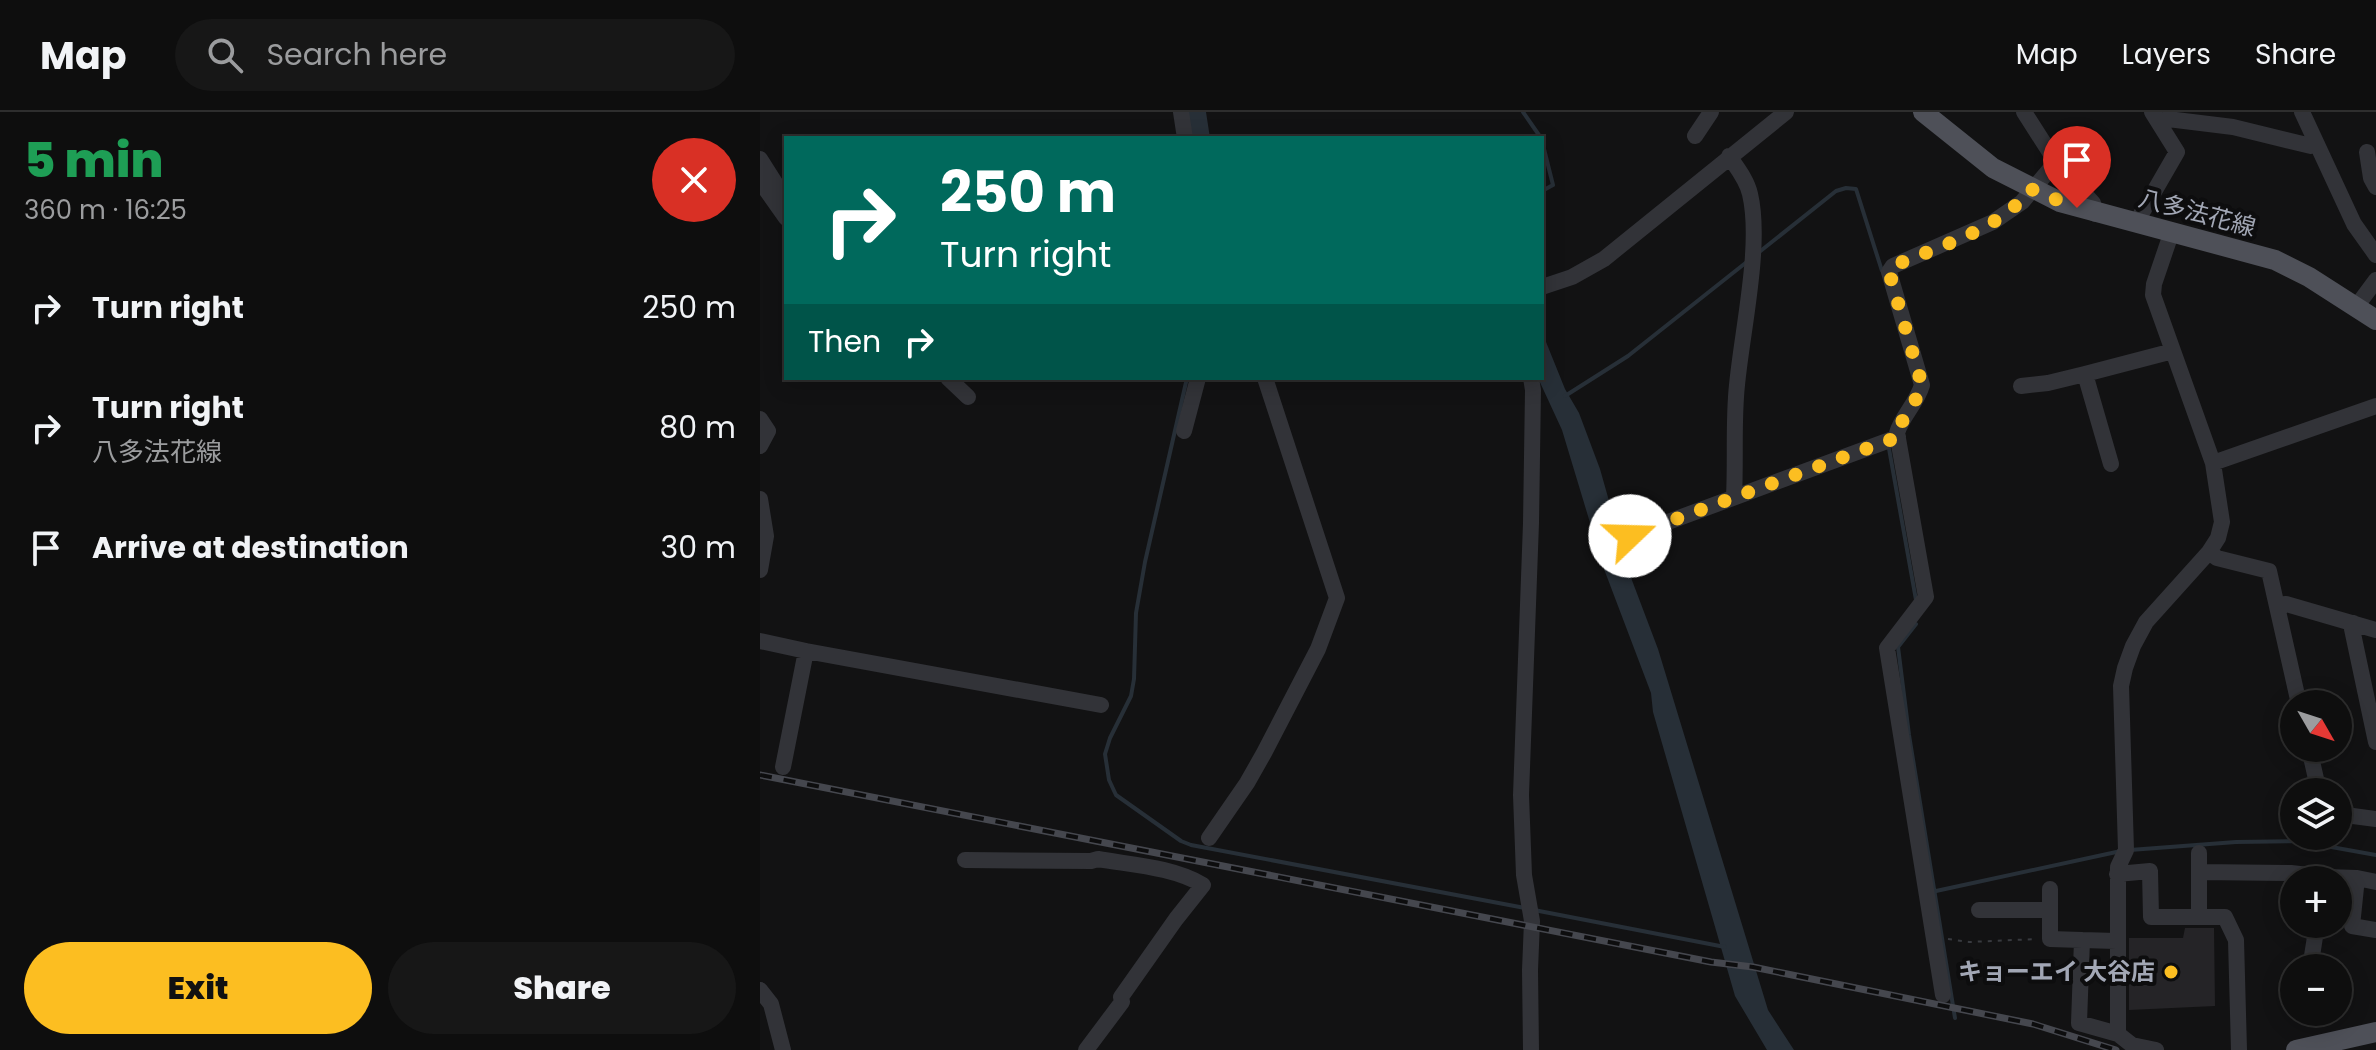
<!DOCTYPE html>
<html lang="en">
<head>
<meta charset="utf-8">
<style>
	body { margin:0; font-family:Poppins,"Noto Sans JP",sans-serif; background:#171717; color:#f1f3f6; height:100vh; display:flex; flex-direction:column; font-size:30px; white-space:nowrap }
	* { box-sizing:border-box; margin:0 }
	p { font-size:26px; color:#9b9c9e }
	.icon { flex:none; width:44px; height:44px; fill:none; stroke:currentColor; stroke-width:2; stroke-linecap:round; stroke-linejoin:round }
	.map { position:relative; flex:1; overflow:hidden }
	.details { display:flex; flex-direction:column; background:#0e0e0e; width:760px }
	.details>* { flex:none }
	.guide { position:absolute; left:24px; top:24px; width:760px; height:244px; border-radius:0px; box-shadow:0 4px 20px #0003,0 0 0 2px #2e2e2e; background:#00695c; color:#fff; overflow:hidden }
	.needle { width:52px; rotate:129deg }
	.fabs { position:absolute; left:1520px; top:578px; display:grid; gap:16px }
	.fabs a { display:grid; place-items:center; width:72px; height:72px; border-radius:50%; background:#0e0e0e; box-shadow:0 4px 20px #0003,0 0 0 2px #2e2e2e; font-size:40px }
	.pin { position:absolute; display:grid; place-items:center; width:68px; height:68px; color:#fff; margin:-82px -34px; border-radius:50% 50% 50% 0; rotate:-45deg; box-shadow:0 0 8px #0007 }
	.pin .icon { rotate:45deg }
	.me { position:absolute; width:88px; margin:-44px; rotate:69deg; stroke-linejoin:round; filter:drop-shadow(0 0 6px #0008) }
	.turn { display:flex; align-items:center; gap:28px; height:168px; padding:0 24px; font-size:36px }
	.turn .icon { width:104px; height:104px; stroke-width:2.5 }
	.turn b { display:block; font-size:56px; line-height:68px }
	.then { display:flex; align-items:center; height:76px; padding:0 24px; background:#0003; gap:16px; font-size:30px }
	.round { display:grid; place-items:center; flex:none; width:84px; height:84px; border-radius:42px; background:#171717 }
	.overview { display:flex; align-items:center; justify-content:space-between; height:136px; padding:0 24px }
	h1 { font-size:48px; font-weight:800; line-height:60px; color:#1e9e55 }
	.primary-button { display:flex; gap:16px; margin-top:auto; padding:16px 24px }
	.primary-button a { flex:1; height:92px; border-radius:48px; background:#fcbe21; color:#111; font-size:32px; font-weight:800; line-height:92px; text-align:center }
	.primary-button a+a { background:#171717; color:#f1f3f6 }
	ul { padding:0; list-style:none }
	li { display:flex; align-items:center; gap:24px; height:120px; padding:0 24px }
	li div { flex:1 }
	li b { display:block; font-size:30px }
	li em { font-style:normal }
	header { display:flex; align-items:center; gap:48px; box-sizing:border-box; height:112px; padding:0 40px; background:#0e0e0e; border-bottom:2px solid #2e2e2e }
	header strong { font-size:38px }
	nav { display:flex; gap:44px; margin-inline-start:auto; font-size:28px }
	.search { width:560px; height:72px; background:#171717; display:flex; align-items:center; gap:20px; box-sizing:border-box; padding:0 28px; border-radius:44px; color:#9b9c9e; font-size:30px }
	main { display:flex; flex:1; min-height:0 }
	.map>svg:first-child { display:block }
</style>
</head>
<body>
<header>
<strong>Map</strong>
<div class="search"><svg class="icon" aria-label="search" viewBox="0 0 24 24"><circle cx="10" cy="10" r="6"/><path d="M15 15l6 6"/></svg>Search here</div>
<nav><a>Map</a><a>Layers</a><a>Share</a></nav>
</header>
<main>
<section class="details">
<div class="overview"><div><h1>5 min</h1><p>360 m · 16:25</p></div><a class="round" style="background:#d93025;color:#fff"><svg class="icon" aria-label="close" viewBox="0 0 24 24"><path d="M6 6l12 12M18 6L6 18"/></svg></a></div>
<ul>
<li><svg class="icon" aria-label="right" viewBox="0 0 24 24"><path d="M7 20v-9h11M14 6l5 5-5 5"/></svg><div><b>Turn right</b></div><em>250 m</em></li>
<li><svg class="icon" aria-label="right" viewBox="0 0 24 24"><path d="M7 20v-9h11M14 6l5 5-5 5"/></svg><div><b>Turn right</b><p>八多法花線</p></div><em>80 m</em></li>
<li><svg class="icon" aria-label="arrive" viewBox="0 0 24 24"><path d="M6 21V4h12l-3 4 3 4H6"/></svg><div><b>Arrive at destination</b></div><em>30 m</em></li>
</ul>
<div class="primary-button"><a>Exit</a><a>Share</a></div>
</section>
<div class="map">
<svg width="1616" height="938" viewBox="0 0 1616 938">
	<rect width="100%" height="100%" fill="#121213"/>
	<!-- water -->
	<path fill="#272f37" d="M428 0H446L450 26H432Z
		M782 220 805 277 819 301 840 357 870 463 898 537 1008 898 1034 938H1007L975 884 893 600 891 581 844 457 802 318 778 266H782Z"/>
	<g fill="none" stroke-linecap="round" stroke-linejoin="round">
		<!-- stream -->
		<path stroke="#272f37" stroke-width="4" d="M763 0 781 26
			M782 29 793 73 782 79
			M998 141 1076 79 1086 76 1096 77 1122 159
			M427 266 385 450 376 501 374 567 371 584 350 626 345 642 349 668 356 683 421 729 431 733 765 796
			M805 284 868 244 988 149
			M1128 331 1156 488
			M1156 512 1138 535 1149 623 1195 906
			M1370 738 1476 730 1538 729 1616 743
			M1176 779 1361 739
			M774 798 965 835"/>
	</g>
	<!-- building -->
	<path fill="#252427" d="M1425 816H1454L1455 894 1369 898V826H1423Z"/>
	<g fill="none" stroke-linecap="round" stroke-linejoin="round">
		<!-- path -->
		<path stroke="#383a3f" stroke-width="2" stroke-dasharray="4 6" stroke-linecap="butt" d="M1188 827 1209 830 1277 827"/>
		<!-- minor -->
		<path stroke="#323338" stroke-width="16" d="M421 0 425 26
			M1264 0 1296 50 1333 91 1335 102
			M1542 0 1594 112 1616 143
			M1399 9 1408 7 1473 15 1551 34 1557 32
			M935 24 951 0
			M1607 40 1611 66 1616 75
			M969 44C977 56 987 68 990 82 1002 133 982 219 977 273 973 310 976 347 974 384
			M0 47 26 88
			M0 69 26 106
			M1376 111 1417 40 1392 0
			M782 175 812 165 844 147 1026 0
			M1596 195 1616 168
			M188 266 208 285
			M771 266 773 278 771 411 761 683 764 763 772 809 770 858 771 938
			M1261 274 1288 271 1325 262
			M0 307 8 319 0 334
			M424 319 438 266
			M1453 351 1616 294
			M1351 352 1325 262 1413 239
			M0 387 6 424 0 458
			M870 424 1138 325
			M1449 440 1457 446 1509 459 1539 592
			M1517 493 1526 492 1616 518
			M1593 511 1592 517 1616 630
			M0 529 46 539 23 655
			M46 539 341 593
			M1549 636 1559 680
			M1578 702 1616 707
			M449 726 487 671 504 641 558 537 577 486 505 266
			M205 748 331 749 338 747C372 753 413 755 443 773L416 807 361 885 362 890 326 938
			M1439 760 1531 761 1565 765 1564 768
			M1357 762 1390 759 1391 805H1439V741
			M1565 765 1597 766 1616 770
			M1597 766 1592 814 1616 818
			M1290 777V827L1322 828
			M1219 798H1290
			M1439 805H1465L1476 828 1479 938
			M1356 829 1322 828 1319 911 1358 922
			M1552 844 1557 812
			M0 878 11 892 23 938
			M1183 883 1127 536 1166 485 1137 321C1142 304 1157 291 1162 273L1129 160 1133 154 1233 110 1262 90 1296 50
			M1396 938 1372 933 1358 922V755L1366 738 1361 574 1365 556 1373 534 1386 510 1449 440 1458 426 1462 410 1453 351 1393 183 1394 172 1412 119"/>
		<!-- major -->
		<path stroke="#4e5058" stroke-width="20" d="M1163 0 1233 56 1300 90 1515 148 1549 165 1616 208
			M1536 938 1616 920"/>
		<!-- rail casing -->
		<g stroke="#45474e" stroke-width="7">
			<path id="rail" d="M0 663 951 850 993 855 1273 912 1356 938"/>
		</g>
		<!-- rail -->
		<use href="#rail" stroke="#0d0d0e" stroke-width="4" stroke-dasharray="12" stroke-linecap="butt"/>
	</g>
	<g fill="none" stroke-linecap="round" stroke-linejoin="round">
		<!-- route -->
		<path stroke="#fcbe21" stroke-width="14" stroke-dasharray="0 25.2" d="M870 424 1138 325C1139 305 1157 292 1162 273L1129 160 1133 154C1179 134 1240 118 1271 77L1317 96"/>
	</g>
	<!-- markers -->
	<circle fill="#fcbe21" stroke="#0d0d0e" stroke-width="3" cx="1411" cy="860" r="8"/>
	<g text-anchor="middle" stroke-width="8" stroke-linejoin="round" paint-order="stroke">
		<!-- street labels -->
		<g font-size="24" fill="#a2a7b5" stroke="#0d0d0e">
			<text transform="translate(1437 101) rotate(15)" y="8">八多法花線</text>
		</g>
		<!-- poi labels -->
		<g font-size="24" font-weight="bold" fill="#a2a7b5" stroke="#0d0d0e" text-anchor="end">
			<text x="1395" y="868">キョーエイ 大谷店</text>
		</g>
	</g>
</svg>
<div class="fabs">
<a><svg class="needle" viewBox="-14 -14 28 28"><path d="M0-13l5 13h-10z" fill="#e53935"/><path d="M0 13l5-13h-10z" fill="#9b9c9e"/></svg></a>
<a><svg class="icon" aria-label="layers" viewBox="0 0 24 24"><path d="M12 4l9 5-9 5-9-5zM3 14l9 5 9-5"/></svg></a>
<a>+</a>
<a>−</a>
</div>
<div class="pin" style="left:1317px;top:96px;background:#d93025"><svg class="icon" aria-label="arrive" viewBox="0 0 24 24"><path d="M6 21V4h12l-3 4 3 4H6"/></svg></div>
<svg class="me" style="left:870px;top:424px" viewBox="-20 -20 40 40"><circle r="19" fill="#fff"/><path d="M0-13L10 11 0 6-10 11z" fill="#fcbe21"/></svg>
<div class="guide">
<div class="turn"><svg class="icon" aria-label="right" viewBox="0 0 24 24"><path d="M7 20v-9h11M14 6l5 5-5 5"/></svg><div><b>250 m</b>Turn right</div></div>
<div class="then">Then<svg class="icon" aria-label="right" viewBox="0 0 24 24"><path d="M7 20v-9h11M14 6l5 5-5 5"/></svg></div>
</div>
</div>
</main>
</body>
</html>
